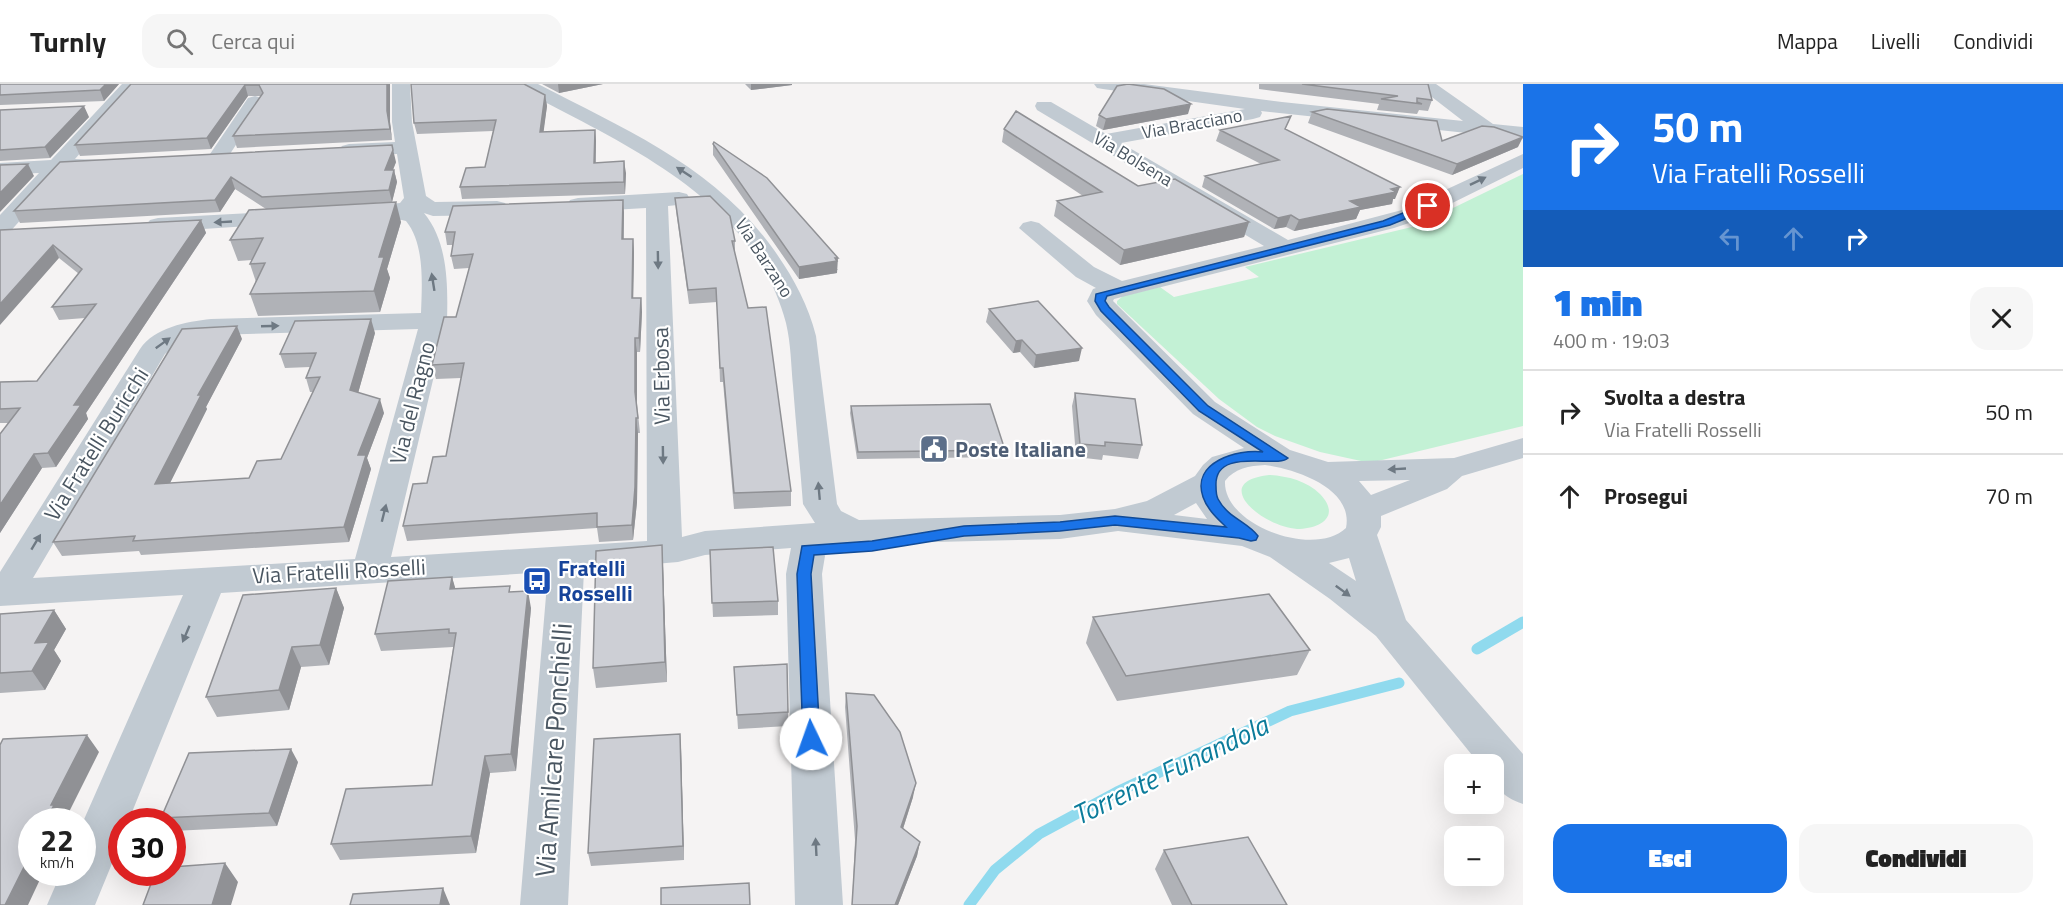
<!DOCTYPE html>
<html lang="it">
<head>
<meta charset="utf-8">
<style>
	body { margin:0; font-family:"Titillium Web",sans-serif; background:#f6f6f6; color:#222; height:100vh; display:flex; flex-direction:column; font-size:22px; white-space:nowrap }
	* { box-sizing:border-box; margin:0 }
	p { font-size:20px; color:#767676 }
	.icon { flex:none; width:33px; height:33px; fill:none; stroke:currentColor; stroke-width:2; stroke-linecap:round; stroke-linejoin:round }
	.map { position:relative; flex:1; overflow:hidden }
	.panel { display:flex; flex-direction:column; background:#fff; width:540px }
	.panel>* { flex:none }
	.top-card { background:#1a73e8; color:#fff; overflow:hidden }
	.fabs { position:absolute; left:1444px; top:670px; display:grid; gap:12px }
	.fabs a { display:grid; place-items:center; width:60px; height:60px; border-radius:12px; background:#fff; box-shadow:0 6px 24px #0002; font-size:30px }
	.speed { position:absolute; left:18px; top:724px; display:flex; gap:12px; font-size:30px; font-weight:700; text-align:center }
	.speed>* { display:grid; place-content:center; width:78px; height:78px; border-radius:50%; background:#fff; box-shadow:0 6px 24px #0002; line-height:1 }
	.speed small { font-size:15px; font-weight:400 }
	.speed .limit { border:9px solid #d22; background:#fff; color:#111 }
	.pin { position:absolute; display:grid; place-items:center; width:51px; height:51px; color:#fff; margin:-26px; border:3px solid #fff; border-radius:50%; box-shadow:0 2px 6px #0007 }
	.me { position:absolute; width:66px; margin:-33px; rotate:357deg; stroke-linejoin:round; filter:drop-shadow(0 0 4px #0008) }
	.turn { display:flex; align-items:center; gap:21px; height:126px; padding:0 30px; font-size:27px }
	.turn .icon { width:78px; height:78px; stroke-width:2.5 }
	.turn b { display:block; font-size:42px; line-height:51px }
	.lanes { display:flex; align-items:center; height:57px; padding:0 30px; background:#0003; justify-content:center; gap:30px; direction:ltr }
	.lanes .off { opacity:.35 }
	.round { display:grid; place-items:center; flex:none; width:63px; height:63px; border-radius:18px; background:#f6f6f6 }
	.summary { display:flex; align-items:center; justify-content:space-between; height:102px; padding:0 30px }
	h1 { font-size:36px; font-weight:800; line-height:45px; color:#1a73e8 }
	.cta { display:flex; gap:12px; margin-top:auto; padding:12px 30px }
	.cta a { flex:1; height:69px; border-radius:18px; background:#1a73e8; color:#fff; font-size:24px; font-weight:800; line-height:69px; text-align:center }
	.cta a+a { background:#f6f6f6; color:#222 }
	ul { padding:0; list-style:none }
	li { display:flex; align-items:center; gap:18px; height:84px; padding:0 30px; border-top:2px solid #e0e0e0 }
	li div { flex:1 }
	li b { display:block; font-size:22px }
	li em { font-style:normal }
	header { display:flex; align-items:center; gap:36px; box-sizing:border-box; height:84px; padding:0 30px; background:#fff; border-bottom:2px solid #e0e0e0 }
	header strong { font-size:28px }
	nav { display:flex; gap:33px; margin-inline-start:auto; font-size:21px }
	.search { width:420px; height:54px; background:#f6f6f6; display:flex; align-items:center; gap:15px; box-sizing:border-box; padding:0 21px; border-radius:18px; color:#767676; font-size:22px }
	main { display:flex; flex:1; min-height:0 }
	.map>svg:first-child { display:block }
</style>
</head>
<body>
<header>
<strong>Turnly</strong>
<div class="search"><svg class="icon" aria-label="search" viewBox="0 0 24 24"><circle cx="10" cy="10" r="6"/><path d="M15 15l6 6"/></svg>Cerca qui</div>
<nav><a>Mappa</a><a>Livelli</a><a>Condividi</a></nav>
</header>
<main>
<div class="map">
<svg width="1523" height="821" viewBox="0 0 1523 821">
	<rect width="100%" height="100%" fill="#f5f3f3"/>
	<!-- green -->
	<path fill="#c3f1d5" d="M1523 90V342L1378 377H1361L1320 368 1275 352 1257 343 1219 315 1117 220V217L1123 212 1160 203 1174 213 1259 193 1245 183 1416 142Z
		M1269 391C1287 392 1307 397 1320 410 1342 433 1319 445 1297 445 1263 443 1208 398 1269 391Z"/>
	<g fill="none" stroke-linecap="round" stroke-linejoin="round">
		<!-- stream -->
		<path stroke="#90daee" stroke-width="11" d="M1477 565 1523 538
			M969 821 995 786 1039 750 1117 708 1290 627 1399 599"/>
		<!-- minor -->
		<path fill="#c1cad2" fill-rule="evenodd" d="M122 0H141L75 75 106 76 109 80 106 84 63 88 8 150 0 152V131L39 89 0 91V79L51 76Z
			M392 0H410L412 38 426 112 435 118 497 117 505 119 508 124 505 129 497 131 433 132 424 129C448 158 448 201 447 237L391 473 647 457 646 124 578 128 570 126 567 121 570 116 578 114 679 108 687 110 690 115 687 120 668 122 682 453 705 447 815 439 803 420C800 381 796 342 793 302 791 281 791 260 786 239 753 113 621 59 518 4L515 0H538C626 46 714 82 774 166 793 193 808 220 816 252L837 420 841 427 859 436 1060 431 1115 425 1147 417 1195 392 1203 381 1212 373 1244 364 1193 330 1096 231 1087 217 1093 205 1096 204 1076 193 1019 144 1023 139 1031 137 1039 139 1094 183 1122 197 1264 162 1037 26 1035 22 1037 18H1051L1106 50 1245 25 1103 5 1097 4 1094 0H1144L1282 18 1463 37 1415 0H1436L1493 40 1523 43V55L1261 27 1262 29 1260 33 1253 35 1121 59 1288 156 1402 126 1523 70V84L1418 136 1394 144 1114 215 1113 217 1215 318 1290 366 1328 378 1454 374 1523 354V374L1462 392 1447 405 1381 432V443L1377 451 1406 536 1523 670V720C1501 712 1494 704 1494 681H1480L1376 552 1330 515 1270 473 1242 462 1118 447 1060 455 853 460 823 462 826 466 822 490 843 821H795L786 490 791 464 705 471 678 478 584 486 568 821H520L548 488 221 509 128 738H122V755L95 821H47L61 789H82V740L183 511 0 522V488L140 265C155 243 186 238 211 235L421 229C422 201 425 160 406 137 386 131 364 140 344 135L341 130 344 125 400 119 404 114 397 70 349 72 342 70 339 66 342 62 349 60 395 58 392 38ZM418 245 355 475 33 494 165 270C179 258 193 253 211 251ZM1265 381C1295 385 1354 404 1346 444 1315 474 1223 442 1225 397 1235 384 1249 382 1265 381ZM1410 396 1371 411 1359 397ZM1196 419 1207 435 1174 431ZM1349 474 1356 497 1329 479Z
			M255 12 262 14 264 18 228 73 225 77 218 79 211 77 208 73 248 14Z
			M286 127 294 129 297 134 294 139 158 148 150 146 146 141 150 136 158 134Z"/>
	</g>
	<!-- wall -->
	<path fill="#b0b2b7" d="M0 0H119L104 17 0 21Z
		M131 0H390V38L392 56 237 64 233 52 261 12H248L211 65 80 72 75 61Z
		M542 0H603L559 9Z
		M745 0H792V1L751 6Z
		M1259 0H1428L1432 16 1428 27 1419 26 1417 30 1377 26 1379 20 1259 5Z
		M545 11 547 22 543 48 595 46 596 57V79L626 89 625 110 462 115 460 103 485 83 493 47 417 50 414 39Z
		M0 26 89 33 50 74 0 77Z
		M1312 28 1442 57 1518 63 1452 91 1308 39Z
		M1188 30 1103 46 1096 42 1099 31Z
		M1004 45 1138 102 1249 138 1244 153 1120 181 1054 132 1057 117 1083 112 1002 58Z
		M1286 45 1395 115H1393L1392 120 1360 126 1356 135 1294 147 1286 143 1274 145 1202 103 1205 92 1261 80 1216 57 1220 46Z
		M713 60 838 186H837V189L799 195 713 71Z
		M60 78H396L393 86H394L397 98 392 118 310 123 401 138 387 185 390 194 380 228 258 232 250 210 256 198 250 180 252 176 238 177 230 156 266 125 235 105 220 128 20 139 14 127Z
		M675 114 735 157V170L791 407V422L734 425 723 298H720L717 218 689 220 676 127Z
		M624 128V155H633L634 168 633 214H641L642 228 640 268H637V320L640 349H638L637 418 633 456 599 458 597 444 407 457 403 442 427 399 446 372 461 294 436 295 432 281 456 233 469 184 454 185 451 172 453 161H447L445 148Z
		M201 136 206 149 86 329 88 335 56 383 42 384 0 449V350L9 339H0V298L37 297 85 234 59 236 52 223 79 190 59 174 0 146Z
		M989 225 1079 277 1034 284 1020 268 1013 269 986 238Z
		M375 249 358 309 384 329 367 374 371 385 349 458 141 471 139 467 62 472 53 458 242 255 206 323 207 325 170 399 249 394 281 375 313 308H310L306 294 310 283 285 284 280 270Z
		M1075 309 1142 361 1138 375 1103 371 1102 376 1076 373 1072 322Z
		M851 322 1005 366 1003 373 857 375 850 329Z
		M710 466 778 517V531L713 533Z
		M663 482 667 598 596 604 593 584Z
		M452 493 455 505 511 508 531 524 516 687 490 689 476 769 340 776 331 760 432 701 453 565V563L381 567 375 550Z
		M336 504 344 524 329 581 301 583 289 626 217 633 206 613Z
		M54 526 66 545 54 566 61 577 45 606 0 609V530Z
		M1093 533 1310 566 1297 591 1117 617 1086 559Z
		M734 583 788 628V642L738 645Z
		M846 609 913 713 903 745 920 758 917 772 898 821H852L855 756 845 623Z
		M681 664 684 776 591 782 588 769Z
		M298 678 277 742 172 747V738H164L161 734Z
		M1164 766 1287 821H1172L1155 785Z"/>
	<!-- shaded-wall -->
	<path fill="#909195" d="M106 0H119L104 17 100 6Z
		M387 0H390V38L392 56 387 27Z
		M558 0H603L559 9Z
		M751 0H792V1L751 6Z
		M245 1 248 12 211 65 207 54Z
		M545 11 547 22 542 60 540 48Z
		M1191 20 1188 30 1103 46 1106 35Z
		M84 22 89 33 50 74 45 63Z
		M595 46 596 57 595 90 594 79Z
		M1523 53 1518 63 1452 91 1457 80Z
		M392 61 396 78 388 98 385 86Z
		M624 77 626 89 625 110 624 98Z
		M28 80 34 92 0 128V109Z
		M394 86 397 98 392 118 389 106Z
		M231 93 235 105 220 128 215 116Z
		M1400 103 1395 115H1393L1392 120 1360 126 1356 135 1294 147 1299 136 1350 117Z
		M623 116 624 128 623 168 622 155Z
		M396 118 401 138 387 185 390 194 380 228 374 207 379 173Z
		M1291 131 1286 143 1274 145 1278 134Z
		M201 136 206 149 86 329 88 335 56 383 48 369 74 321Z
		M1249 138 1244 153 1120 181 1124 166Z
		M633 155 634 168 633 228 632 214Z
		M53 161 59 174 0 241V220Z
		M838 174 837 189 799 195V183Z
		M641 214 642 228 640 268 639 254Z
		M371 235 375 249 355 320 350 306Z
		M237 242 242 255 206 323 207 325 162 415 155 400 198 311Z
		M635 254 637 268V323L635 308Z
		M1022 256 1020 268 1013 269 1016 257Z
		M1082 264 1079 277 1034 284 1036 271Z
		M380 315 384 329 367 374 371 385 349 458 344 443 358 371Z
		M636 334 638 349 637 418 633 456 632 441Z
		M34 370 42 384 0 449V421Z
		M662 461 663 482 667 598 665 578Z
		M452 493 457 510 450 505Z
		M336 504 344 524 329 581 320 561Z
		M528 507 531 524 516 687 511 670Z
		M54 526 66 545 54 566 61 577 45 606 32 587 35 559Z
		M292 563 301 583 289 626 279 606Z
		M680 650 681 664 684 776 683 762Z
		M87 651 99 668 65 736 67 738H45L51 721Z
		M291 665 298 678 277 742 269 729Z
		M485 672 490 689 476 769 471 752Z
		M916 699 913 713 899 757 901 743Z
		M920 758 917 772 898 821H895Z
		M32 767V789H43L28 821H5Z
		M225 779 238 798 231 821H212Z
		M443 804 450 821H440Z"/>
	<!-- building -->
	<path fill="#cdcfd5" stroke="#909195" stroke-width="1.5" d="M0 0H106L100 6 0 11Z
		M131 0H387V27L390 45 233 52 263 9 259 1H245L207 54 75 61Z
		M411 0H524L545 11 540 48 595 46 594 79 624 77V98L460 103 466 84 485 83 496 36 414 39Z
		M1128 0 1164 5 1191 20 1106 35 1099 31 1117 2Z
		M1302 0H1428L1432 16 1417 14V18L1422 20 1381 15 1398 12Z
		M84 22 45 63 0 66V26Z
		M1327 25 1437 37 1442 57 1482 42 1494 43 1523 53 1457 80 1312 28Z
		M1016 27 1138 102 1175 95 1249 138 1124 166 1057 117 1102 108 1004 45Z
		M1291 32 1285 45 1400 103 1391 105 1396 108 1350 117 1361 123 1299 136 1291 131 1278 134 1205 92 1279 76 1220 46Z
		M714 58 767 94 838 174H835L837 177 799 183 713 60Z
		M392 61 393 66 385 86H394L389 106 262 113 231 93 215 116 14 127 60 78Z
		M28 80 0 109V81Z
		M710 112 730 132 735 157H732L748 224 766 223 791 407 734 409 723 284H720L716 204 688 206 675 114Z
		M623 116 622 155H633L632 214H641L639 254H635V308L638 334H636L635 403 632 441 597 443V429L403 442 413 400 427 399 433 373 446 372 464 279 432 281 444 233H456L473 170 451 172 455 148H445L453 122Z
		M396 118 379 173H384L374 207 250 210 265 179 250 180 263 154 230 156 249 126Z
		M201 136 74 321H81L48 369 34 370 0 421V350L20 324 0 325V298L37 297 96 220 52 223 82 185 53 161 0 220V146Z
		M1038 217 1082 264 1036 271 1022 256 1016 257 989 225Z
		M371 235 350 306 380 315 358 371H366L344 443 133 457 135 452 53 458 182 245 237 242 198 311H201L155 400 249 394 257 377 281 375 320 293 306 294 316 269 280 270 295 237Z
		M1075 309 1135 315 1142 361 1105 358V362L1080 360Z
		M990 320 1005 366 858 368 851 322Z
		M662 461 665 578 593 584 596 467Z
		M773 463 778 517 712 519 710 466Z
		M452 493 450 505 510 502 509 508 528 507 511 670 485 672 471 752 331 760 346 705 432 701 456 549H449V545L375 550 388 497Z
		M336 504 320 561 292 563 279 606 206 613 243 511Z
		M1269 510 1310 566 1126 592 1093 533Z
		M54 526 35 559 49 558 32 587 0 589V530Z
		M787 580 788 628 737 631 734 583Z
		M846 609 874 611 900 648 916 699 901 743 920 758 895 821H852L857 742Z
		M680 650 683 762 588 769 594 655Z
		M87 651 51 721H54L45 738H32V767L5 821H0V661L3 655Z
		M291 665 269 729 161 734 189 669Z
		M1248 753 1287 821H1192L1164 766Z
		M225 779 212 821H143L155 789H172V783Z
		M749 799 750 821H661V804Z
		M443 804 440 821H350L353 810Z"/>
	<!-- one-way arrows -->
	<defs><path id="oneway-solid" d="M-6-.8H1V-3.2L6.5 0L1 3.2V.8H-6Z" transform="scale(1.5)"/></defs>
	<g fill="#6e7983">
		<use href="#oneway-solid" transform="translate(684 88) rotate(-147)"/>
		<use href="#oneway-solid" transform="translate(1478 97) rotate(-26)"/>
		<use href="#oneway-solid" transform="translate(223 138) rotate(177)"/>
		<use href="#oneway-solid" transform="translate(658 176) rotate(89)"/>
		<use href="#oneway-solid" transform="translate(433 198) rotate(-99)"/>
		<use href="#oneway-solid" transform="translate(270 242) rotate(-2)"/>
		<use href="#oneway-solid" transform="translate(163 259) rotate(-36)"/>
		<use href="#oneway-solid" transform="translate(663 371) rotate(89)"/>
		<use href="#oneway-solid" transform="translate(1397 385) rotate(177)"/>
		<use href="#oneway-solid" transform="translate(819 407) rotate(-95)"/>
		<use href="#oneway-solid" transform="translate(384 429) rotate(-76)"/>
		<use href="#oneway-solid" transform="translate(36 458) rotate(-59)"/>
		<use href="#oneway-solid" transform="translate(1343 507) rotate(36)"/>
		<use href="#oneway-solid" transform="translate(186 550) rotate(113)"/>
		<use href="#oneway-solid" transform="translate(816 763) rotate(-93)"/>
	</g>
	<!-- route -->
	<path fill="#1a73e8" stroke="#114b97" stroke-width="1.5" d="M1428 119 1432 120V124L1390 141 1107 212 1105 217 1109 223 1208 322 1288 374C1277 385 1214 362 1216 402 1216 407 1216 411 1218 415 1228 434 1248 438 1258 452L1256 456 1251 457 1239 454 1115 441 1060 447 964 452 872 467 814 471 811 490 820 655 817 660 811 663 805 660 803 655 797 490 802 462 872 457 964 442 1060 438 1115 432 1226 443C1217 434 1207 425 1203 413 1191 378 1237 365 1263 368L1199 327 1101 227 1095 217 1096 210 1383 137Z"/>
	<!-- icons -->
	<defs>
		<g id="civic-square" transform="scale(1.5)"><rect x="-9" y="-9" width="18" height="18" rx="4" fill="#5c6f8a" stroke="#fff"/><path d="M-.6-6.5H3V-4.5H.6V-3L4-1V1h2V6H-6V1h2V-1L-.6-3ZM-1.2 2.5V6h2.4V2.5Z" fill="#fff"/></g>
		<g id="bus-square" transform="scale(1.5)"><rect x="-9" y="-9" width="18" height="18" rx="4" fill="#1a4fb4" stroke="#fff"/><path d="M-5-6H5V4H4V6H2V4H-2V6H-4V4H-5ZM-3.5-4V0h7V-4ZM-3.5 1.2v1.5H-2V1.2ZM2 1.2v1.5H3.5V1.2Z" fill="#fff"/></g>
	</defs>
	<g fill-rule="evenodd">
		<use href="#civic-square" x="934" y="365"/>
		<use href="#bus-square" x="537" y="497"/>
	</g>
	<g text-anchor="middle" stroke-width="4.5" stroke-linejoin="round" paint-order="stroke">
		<!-- far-street labels -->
		<g font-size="18" fill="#4a5661" stroke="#fff">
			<text transform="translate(1192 40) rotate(-10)" y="6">Via Bracciano</text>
			<text transform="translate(1133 75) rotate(31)" y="6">Via Bolsena</text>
			<text transform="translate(764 174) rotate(57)" y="6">Via Barzano</text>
		</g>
		<!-- street labels -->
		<g font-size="22" fill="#4a5661" stroke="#fff">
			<text transform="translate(661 292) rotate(-91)" y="8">Via Erbosa</text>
			<text transform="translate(412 319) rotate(-76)" y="8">Via del Ragno</text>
			<text transform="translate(96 360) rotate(-58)" y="8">Via Fratelli Buricchi</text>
			<text transform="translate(339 487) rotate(-3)" y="8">Via Fratelli Rosselli</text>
		</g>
		<!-- service labels -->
		<g font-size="22" font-weight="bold" fill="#4e5e75" stroke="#fff" text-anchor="start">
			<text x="955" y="373">Poste Italiane</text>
		</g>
		<!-- transit labels -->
		<g font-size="22" font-weight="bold" fill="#164399" stroke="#fff" text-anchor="start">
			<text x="558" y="492">Fratelli<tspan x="558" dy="25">Rosselli</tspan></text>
		</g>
		<!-- near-street labels -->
		<g font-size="27" fill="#4a5661" stroke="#fff">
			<text transform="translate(554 666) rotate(-86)" y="9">Via Amilcare Ponchielli</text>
		</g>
		<!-- near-water labels -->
		<g font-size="28" font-style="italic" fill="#0c7c9b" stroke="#fff">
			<text transform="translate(1170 686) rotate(-26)" y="10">Torrente Funandola</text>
		</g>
	</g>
</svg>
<div class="fabs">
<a>+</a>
<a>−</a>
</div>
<div class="speed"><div>22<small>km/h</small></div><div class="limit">30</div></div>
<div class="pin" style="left:1428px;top:122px;background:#d93025"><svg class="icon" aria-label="arrive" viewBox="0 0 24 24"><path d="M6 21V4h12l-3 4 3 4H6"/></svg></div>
<svg class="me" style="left:811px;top:655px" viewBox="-20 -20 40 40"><circle r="19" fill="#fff"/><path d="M0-13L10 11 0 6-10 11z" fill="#1a73e8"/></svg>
</div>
<section class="panel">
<div class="top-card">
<div class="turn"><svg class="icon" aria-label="right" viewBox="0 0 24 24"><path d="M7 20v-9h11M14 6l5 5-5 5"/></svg><div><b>50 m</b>Via Fratelli Rosselli</div></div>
<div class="lanes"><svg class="icon off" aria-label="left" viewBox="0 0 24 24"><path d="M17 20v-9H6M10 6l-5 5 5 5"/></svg><svg class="icon off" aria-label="ahead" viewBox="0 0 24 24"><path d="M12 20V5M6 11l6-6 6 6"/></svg><svg class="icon" aria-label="right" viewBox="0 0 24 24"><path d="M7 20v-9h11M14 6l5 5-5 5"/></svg></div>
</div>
<div class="summary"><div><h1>1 min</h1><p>400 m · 19:03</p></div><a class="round"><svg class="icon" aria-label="close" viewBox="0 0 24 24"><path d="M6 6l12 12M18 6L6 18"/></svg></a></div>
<ul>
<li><svg class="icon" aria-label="right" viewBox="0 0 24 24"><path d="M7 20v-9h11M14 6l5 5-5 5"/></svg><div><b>Svolta a destra</b><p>Via Fratelli Rosselli</p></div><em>50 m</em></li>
<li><svg class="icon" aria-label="ahead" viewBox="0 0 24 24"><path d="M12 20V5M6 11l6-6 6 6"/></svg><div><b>Prosegui</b></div><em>70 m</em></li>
</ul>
<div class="cta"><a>Esci</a><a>Condividi</a></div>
</section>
</main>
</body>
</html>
